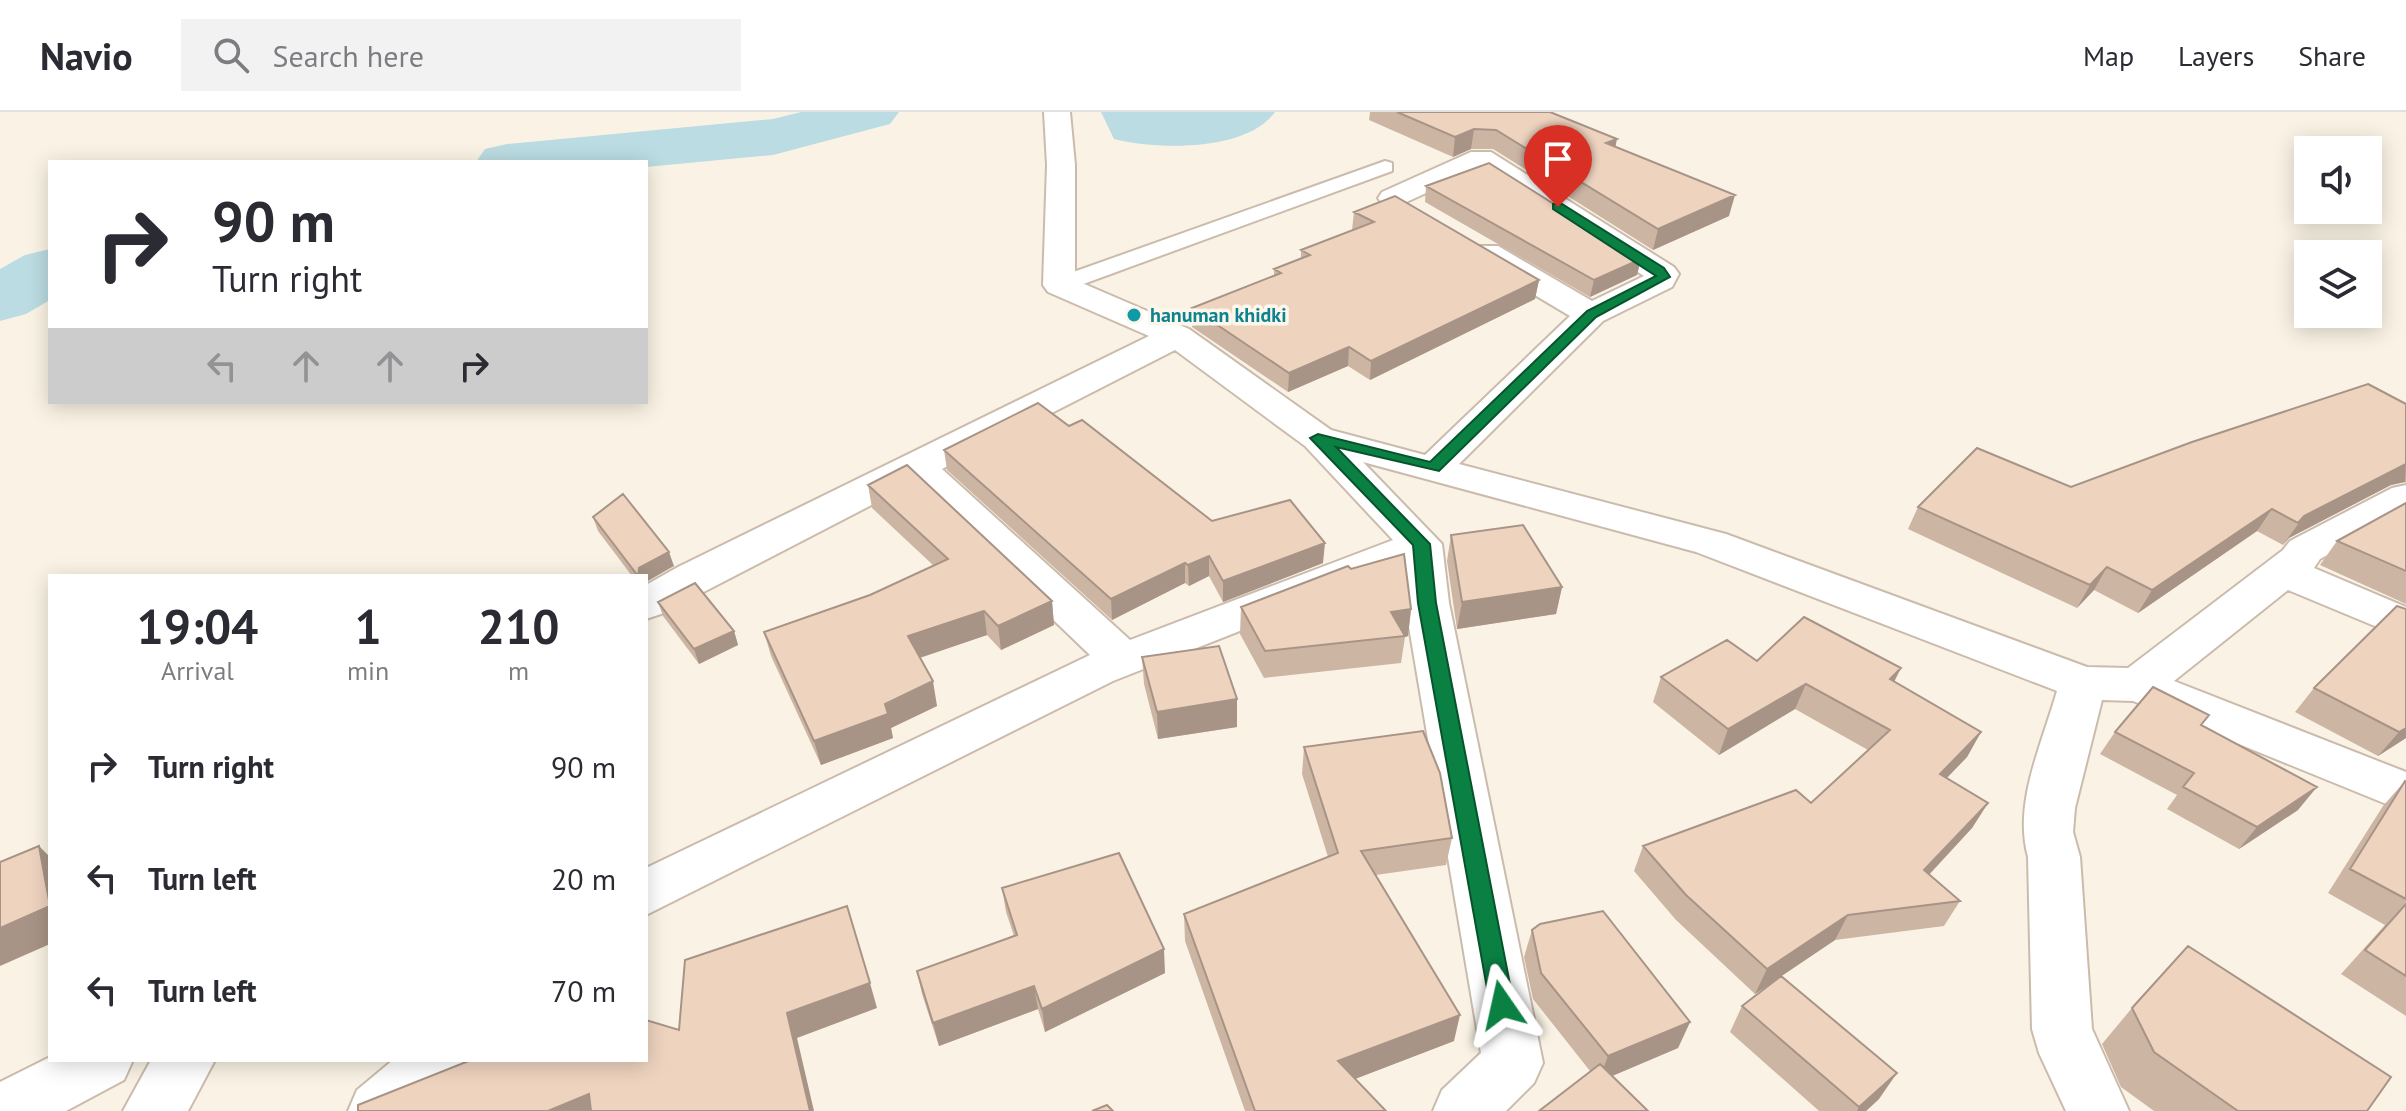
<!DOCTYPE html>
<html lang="en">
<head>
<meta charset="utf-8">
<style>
	body { margin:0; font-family:"PT Sans",sans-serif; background:#f2f2f3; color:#2b2b33; height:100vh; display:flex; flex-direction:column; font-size:30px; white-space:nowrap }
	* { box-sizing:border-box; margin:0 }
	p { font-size:26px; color:#7c7c81 }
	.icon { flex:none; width:44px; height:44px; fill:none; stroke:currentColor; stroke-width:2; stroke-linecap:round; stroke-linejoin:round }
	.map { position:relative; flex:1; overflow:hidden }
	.details { position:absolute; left:48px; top:462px; width:600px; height:488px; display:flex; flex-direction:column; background:#fff; border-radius:0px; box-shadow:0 4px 20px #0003 }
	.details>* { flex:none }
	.guide { position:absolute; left:48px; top:48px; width:600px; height:244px; border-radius:0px; box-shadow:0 4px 20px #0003; background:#fff; color:#2b2b33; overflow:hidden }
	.buttons { position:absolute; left:2294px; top:24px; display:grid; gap:16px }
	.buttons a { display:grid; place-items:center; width:88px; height:88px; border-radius:0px; background:#fff; box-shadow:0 4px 20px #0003; font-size:40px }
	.pin { position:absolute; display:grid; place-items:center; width:68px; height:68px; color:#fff; margin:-82px -34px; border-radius:50% 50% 50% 0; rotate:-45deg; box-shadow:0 0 8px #0007 }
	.pin .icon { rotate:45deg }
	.me { position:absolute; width:88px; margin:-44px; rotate:349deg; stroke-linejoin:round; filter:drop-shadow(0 0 6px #0008) }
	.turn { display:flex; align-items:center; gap:28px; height:168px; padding:0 32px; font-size:36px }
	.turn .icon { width:104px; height:104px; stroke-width:2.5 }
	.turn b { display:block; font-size:56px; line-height:68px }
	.lanes { display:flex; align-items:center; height:76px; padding:0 32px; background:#0003; justify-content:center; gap:40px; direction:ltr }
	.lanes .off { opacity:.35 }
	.eta { display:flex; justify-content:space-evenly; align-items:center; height:136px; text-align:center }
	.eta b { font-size:48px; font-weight:700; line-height:56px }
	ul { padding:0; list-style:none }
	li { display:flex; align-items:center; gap:24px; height:112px; padding:0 32px }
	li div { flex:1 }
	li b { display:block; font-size:30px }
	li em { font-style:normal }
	header { display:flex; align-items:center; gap:48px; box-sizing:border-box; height:112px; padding:0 40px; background:#fff; border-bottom:2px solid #e1e1e2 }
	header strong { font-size:38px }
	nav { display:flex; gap:44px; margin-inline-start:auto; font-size:28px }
	.search { width:560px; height:72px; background:#f2f2f3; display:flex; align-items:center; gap:20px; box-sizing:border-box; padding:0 28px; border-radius:0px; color:#7c7c81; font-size:30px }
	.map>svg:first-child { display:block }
</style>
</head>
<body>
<header>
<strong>Navio</strong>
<div class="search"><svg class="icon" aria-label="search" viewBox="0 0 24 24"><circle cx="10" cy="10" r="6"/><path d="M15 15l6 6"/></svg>Search here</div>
<nav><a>Map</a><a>Layers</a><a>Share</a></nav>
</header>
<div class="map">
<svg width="2406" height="999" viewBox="0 0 2406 999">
	<rect width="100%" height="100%" fill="#faf3e5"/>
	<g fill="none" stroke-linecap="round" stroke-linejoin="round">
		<!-- river -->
		<path fill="#bbdce2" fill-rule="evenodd" d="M801 0H899L890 12 773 43 646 55V50H476L485 37 507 32 773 7Z
			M1101 0H1275C1247 40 1157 38 1114 27Z
			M50 137V188L26 202 0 209V157L25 143Z"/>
		<!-- service casing -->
		<g stroke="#cbbbac" stroke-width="4">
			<path id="service" d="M1385 49 1392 51V59L1067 178 1059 180 1048 173 1051 168Z"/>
		</g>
		<!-- minor casing -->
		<g stroke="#cbbbac" stroke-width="4">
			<path id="minor" d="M1044 0H1070L1075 53V168L1189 217 1331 318 1425 343 1570 204 1476 148 1472 141 1476 134H1498L1592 189 1644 164 1479 57 1402 92H1382L1378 86 1382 80 1471 40H1491L1674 155 1679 162 1672 175 1603 209 1459 352 1726 422 2087 555 2128 556 2283 438 2290 429 2392 376 2406 373V401L2320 447 2314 456 2406 495V527L2288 478 2174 569 2406 660V700L2133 589 2102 588 2075 696 2073 720 2080 745 2092 917 2129 999H2066L2039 941 2032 917 2028 745C2013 691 2042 632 2057 579L1696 440 1363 350 1442 432 1449 491 1543 951 1534 971 1506 999H1433L1442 978 1481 941 1405 491 1402 455 1113 569 646 803V756L1090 543 912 372 661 502 646 507V473L678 455 1149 224 1048 180 1043 173 1047 53ZM1175 238 1305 334 1393 428 1130 528 942 357Z
				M50 945V948H133L124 968 66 999H0V970Z
				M151 948H215L188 999H123Z
				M393 948H468L459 968 424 999H348L357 978Z"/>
		</g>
		<!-- service -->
		<use href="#service" fill="#fff" fill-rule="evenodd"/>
		<!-- minor -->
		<use href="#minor" fill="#fff" fill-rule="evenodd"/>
	</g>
	<!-- wall -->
	<path fill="#cdb5a4" d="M1370 0H1550L1615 35 1729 104 1653 138 1493 37H1471L1453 45 1369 8Z
		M1426 74 1641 147 1637 163 1590 185 1425 90Z
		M1354 100 1539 168 1535 187 1370 268 1348 254 1288 280 1192 215V196L1274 164V157L1301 146V138L1352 118Z
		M2406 292V371L2405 370 2391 373 2289 426 2283 433 2257 419 2138 501 2094 478 2077 496 1908 417 1918 395 2071 375Z
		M1069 314 1212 409 1323 451 1223 490 1209 464 1189 474 1185 471 1112 508 947 358 944 338Z
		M868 373 1052 489 1054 513 1001 538 987 523 920 546 937 594 891 616 893 626 821 653 771 544 764 520 870 483 934 454 872 396Z
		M2406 391V492L2320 453 2337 429Z
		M593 405 674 454 646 464H632L598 419Z
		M1451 423 1562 475 1556 502 1457 517 1447 449Z
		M1351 457 1411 497 1408 524 1405 525 1401 551 1264 566 1240 522 1241 495Z
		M658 490 734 519 738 533 699 552 663 504Z
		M2406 497V626L2378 644 2295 600 2314 576Z
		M1142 545 1237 587V615L1158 627 1144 572Z
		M1757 549 1894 569 1981 620 1967 645 1947 666 1988 691 1972 716 1929 763 1960 789 1944 814 1835 828 1781 864 1879 987 1866 999H1819L1730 920 1742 894 1777 867 1755 882 1676 808 1634 759 1643 734 1811 691 1868 638 1795 597 1719 643 1653 590 1661 565Z
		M2201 613 2298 698 2239 737 2167 697 2177 683 2100 642 2115 620Z
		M1304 635 1452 726 1446 753 1376 763 1454 929 1355 967 1386 999H1245L1185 829 1184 802 1328 745 1302 662Z
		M2405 669 2406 670V904L2341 862 2385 813 2328 781 2383 694Z
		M1002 776 1165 861 1045 920 1038 897 939 934 922 882 917 859 1014 824 1006 800Z
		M1532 818 1690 910 1678 936 1612 964 1590 959 1533 887 1524 845Z
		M2132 896 2367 999H2154L2121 975 2102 932Z"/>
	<!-- shaded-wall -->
	<path fill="#a79486" d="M1474 17 1471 37 1453 45 1455 25Z
		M1617 27 1613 47 1606 31Z
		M1735 83 1729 104 1653 138 1658 117Z
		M1641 147 1637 163 1590 185 1594 168Z
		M1539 168 1535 187 1370 268 1371 249Z
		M1349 235 1348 254 1288 280 1289 261Z
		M2406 352 2405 370 2391 373 2289 426 2283 433 2304 404Z
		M2272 397 2257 419 2138 501 2152 478Z
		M1325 431 1323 451 1223 490V469Z
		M669 440 674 454 646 470V464H638L639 456Z
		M1209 444V464L1189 474 1188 453Z
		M1185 451V471L1112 508 1111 487Z
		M2107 455 2094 478 2077 496 2090 473Z
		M1562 475 1556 502 1457 517 1462 490Z
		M1052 489 1054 513 1001 538 998 514Z
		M1411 497 1408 524 1405 525 1391 500Z
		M984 499 987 523 913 548 908 524Z
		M734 519 738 533 699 552 694 537Z
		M1901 556 1888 582 1890 567Z
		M933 569 937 594 891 616 893 626 821 653 814 629Z
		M1806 572 1795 597 1719 643 1728 617Z
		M1237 587V615L1158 627 1157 600Z
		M2406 616V626L2378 644 2399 620Z
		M1981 620 1967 645 1926 687 1940 662Z
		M2317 675 2298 698 2239 737 2257 715Z
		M1988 691 1972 716 1909 784 1924 758Z
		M39 734 50 745V793Z
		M50 794V832L0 854V816Z
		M1848 803 1835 828 1755 882 1767 857Z
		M1164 837 1165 861 1045 920 1042 897Z
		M870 871 877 896 797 926 814 999H810L787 901Z
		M1034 874 1038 897 939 934 933 911Z
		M1460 903 1454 929 1334 975 1338 949Z
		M1690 910 1678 936 1598 970 1608 944Z
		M1897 961 1879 987 1866 999H1857L1859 995Z
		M589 982 599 999H548Z"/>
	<!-- building -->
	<path fill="#eed3bf" stroke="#a79486" stroke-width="2" d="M1397 0H1550L1617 27 1606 31 1735 83 1658 117 1496 18 1474 17 1455 25Z
		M1489 51 1641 147 1594 168 1426 74Z
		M1395 84 1539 168 1371 249 1349 235 1289 261 1192 196 1281 161 1274 157 1310 143 1301 138 1374 110 1354 100Z
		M2368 272 2406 292V352L2304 404 2298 411 2272 397 2152 478 2107 455 2090 473 1918 395 1977 336 2071 375 2192 330Z
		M1038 291 1069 314 1082 308 1212 409 1290 388 1325 431 1223 469 1209 444 1188 453 1185 451 1111 487 944 338Z
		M907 353 1052 489 998 514 984 499 908 524 933 569 885 592 888 602 814 629 764 520 870 483 948 447 868 373Z
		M623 382 669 440 639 456 638 464 593 405Z
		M2406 391V459L2337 429Z
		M1523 413 1562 475 1462 490 1451 423Z
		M1404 442 1411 497 1391 500 1405 524 1265 539 1241 495 1348 454 1351 457Z
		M695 471 734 519 694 537 658 490Z
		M2397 494 2406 497V616L2399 620 2314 576Z
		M1804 505 1901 556 1890 567 1981 620 1940 662 1988 691 1924 758 1960 789 1848 803 1767 857 1686 783 1643 734 1796 678 1811 691 1890 618 1806 572 1728 617 1661 565 1727 528 1757 549Z
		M1219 534 1237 587 1157 600 1142 545Z
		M2153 575 2209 603 2201 613 2317 675 2257 715 2183 675 2194 661 2115 620Z
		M1423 619 1440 661 1452 726 1361 739 1460 903 1338 949 1386 999H1255L1184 802 1338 741 1304 635Z
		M2405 669 2406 670V787L2350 757Z
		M39 734 50 794 0 816V750Z
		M1119 741 1164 837 1042 897 1034 874 933 911 917 859 1017 823 1002 776Z
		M2406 792V864L2365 838Z
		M847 794 870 871 787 901 810 999H591L589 982 548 999H358V993L471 948H646V908L679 918 685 848Z
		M1603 799 1690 910 1608 944 1541 861 1532 818 1540 812Z
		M2188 834 2391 965 2367 999H2238L2154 940 2132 896Z
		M1781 864 1897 961 1859 995 1742 894Z
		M1600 952 1648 999H1539Z
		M1107 993 1113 999H1092Z"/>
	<!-- route -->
	<path fill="#0b8043" stroke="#07532c" stroke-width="2" d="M1553 92H1562L1664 156 1670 165 1596 205 1439 359 1336 335 1430 432 1436 491 1514 893 1510 901 1502 904 1493 901 1490 893 1418 491 1413 433 1310 326 1318 322 1430 350 1587 199 1656 164 1553 97Z"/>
	<!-- markers -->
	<circle fill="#0f9aa8" stroke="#fdf7eb" stroke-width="3" cx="1134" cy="203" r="8"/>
	<g text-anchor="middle" stroke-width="7" stroke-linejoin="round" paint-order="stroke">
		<!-- far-culture labels -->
		<g font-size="20" font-weight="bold" fill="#0d838f" stroke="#fdf7eb" text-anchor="start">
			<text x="1150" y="210">hanuman khidki</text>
		</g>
	</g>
</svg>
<div class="buttons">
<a><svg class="icon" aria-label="sound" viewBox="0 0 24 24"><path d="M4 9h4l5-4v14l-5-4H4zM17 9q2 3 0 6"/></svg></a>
<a><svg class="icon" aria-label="layers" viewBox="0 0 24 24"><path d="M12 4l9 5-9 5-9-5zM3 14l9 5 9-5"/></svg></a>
</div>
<div class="pin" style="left:1558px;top:95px;background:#d93025"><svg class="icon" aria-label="arrive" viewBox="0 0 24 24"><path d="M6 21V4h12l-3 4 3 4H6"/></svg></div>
<svg class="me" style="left:1502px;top:893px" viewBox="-20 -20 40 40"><path d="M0-17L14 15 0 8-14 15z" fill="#0b8043" stroke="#fff" stroke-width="4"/></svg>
<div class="guide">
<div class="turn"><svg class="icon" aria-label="right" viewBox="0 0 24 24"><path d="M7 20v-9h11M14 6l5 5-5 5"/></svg><div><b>90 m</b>Turn right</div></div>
<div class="lanes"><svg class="icon off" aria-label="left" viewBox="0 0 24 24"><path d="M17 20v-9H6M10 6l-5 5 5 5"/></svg><svg class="icon off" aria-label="ahead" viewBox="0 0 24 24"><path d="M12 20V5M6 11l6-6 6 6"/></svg><svg class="icon off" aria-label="ahead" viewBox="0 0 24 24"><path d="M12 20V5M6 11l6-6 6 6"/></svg><svg class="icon" aria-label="right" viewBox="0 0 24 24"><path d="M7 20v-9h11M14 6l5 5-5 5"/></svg></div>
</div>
<section class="details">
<div class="eta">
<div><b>19:04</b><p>Arrival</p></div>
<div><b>1</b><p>min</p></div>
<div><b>210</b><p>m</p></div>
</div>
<ul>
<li><svg class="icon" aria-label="right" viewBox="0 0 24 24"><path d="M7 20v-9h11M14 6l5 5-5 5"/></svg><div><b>Turn right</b></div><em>90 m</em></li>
<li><svg class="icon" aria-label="left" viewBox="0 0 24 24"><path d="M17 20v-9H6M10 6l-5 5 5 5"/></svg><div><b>Turn left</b></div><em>20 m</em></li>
<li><svg class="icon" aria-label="left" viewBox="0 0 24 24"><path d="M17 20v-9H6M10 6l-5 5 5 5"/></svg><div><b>Turn left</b></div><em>70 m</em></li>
</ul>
</section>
</div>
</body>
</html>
